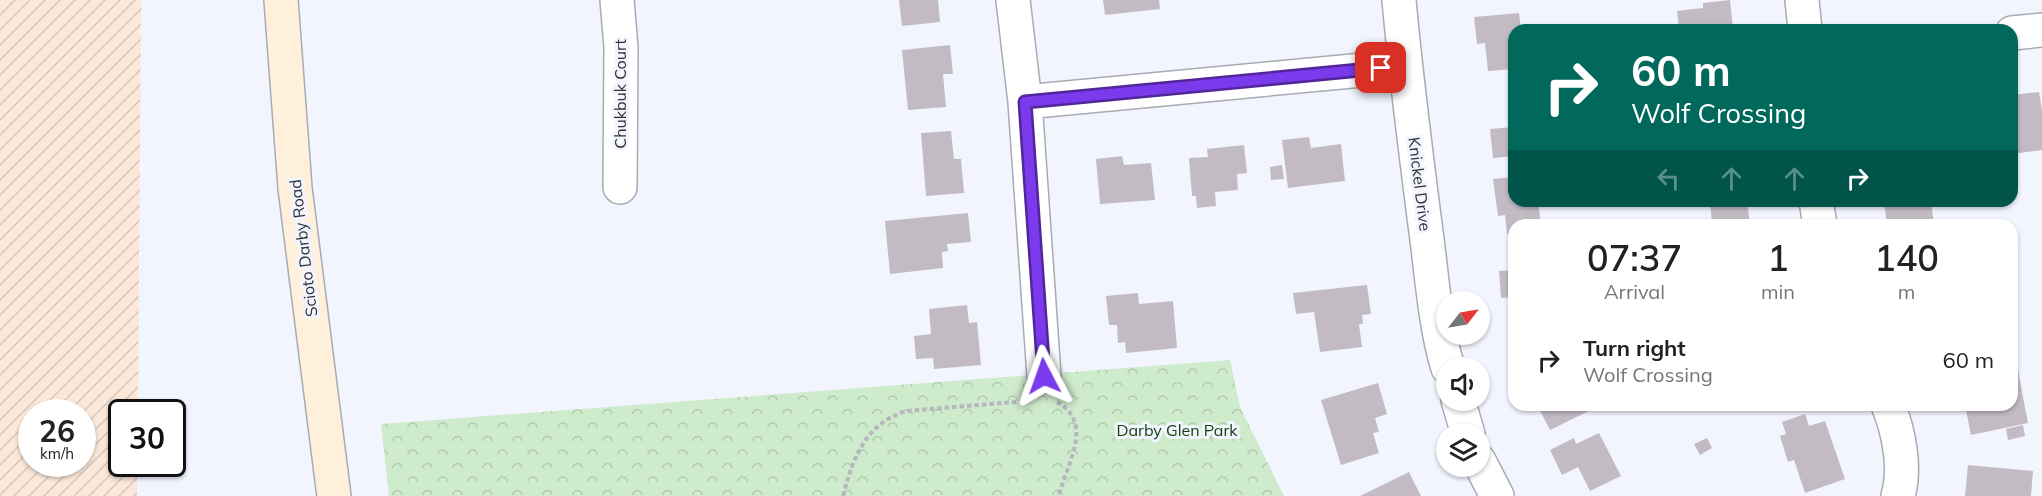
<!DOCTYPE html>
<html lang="en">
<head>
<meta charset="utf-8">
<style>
	body { margin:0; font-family:Mulish,sans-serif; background:#f2f2f2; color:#222; height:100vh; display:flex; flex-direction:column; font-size:22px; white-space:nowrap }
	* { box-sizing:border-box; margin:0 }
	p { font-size:20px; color:#767676 }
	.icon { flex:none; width:33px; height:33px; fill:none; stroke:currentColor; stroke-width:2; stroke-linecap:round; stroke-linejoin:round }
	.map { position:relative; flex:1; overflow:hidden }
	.sheet { position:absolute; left:1508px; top:219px; width:510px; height:192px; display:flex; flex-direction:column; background:#fff; border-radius:18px; box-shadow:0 2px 4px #0004 }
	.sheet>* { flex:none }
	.hud { position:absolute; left:1508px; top:24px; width:510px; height:183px; border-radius:18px; box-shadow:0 2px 4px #0004; background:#00695c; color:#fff; overflow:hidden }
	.needle { width:39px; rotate:59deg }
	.tools { position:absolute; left:1436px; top:291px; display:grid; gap:12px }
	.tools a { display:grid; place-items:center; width:54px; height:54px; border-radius:50%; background:#fff; box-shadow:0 2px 4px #0004; font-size:30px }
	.speed { position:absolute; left:18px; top:399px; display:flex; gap:12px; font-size:30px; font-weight:700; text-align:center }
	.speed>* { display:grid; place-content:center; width:78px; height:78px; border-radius:50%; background:#fff; box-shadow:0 2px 4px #0004; line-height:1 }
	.speed small { font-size:15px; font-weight:400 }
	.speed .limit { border:3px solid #111; border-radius:9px; background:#fff; color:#111 }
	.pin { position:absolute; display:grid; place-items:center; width:51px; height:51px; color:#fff; margin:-26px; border-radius:12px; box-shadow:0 3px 9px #0006 }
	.me { position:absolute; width:66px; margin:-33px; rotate:356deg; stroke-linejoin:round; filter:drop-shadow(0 0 4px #0008) }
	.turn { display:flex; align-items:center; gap:21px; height:126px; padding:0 24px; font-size:27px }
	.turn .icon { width:78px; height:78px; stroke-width:2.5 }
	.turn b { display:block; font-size:42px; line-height:51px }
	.lanes { display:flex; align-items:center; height:57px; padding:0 24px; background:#0003; justify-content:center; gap:30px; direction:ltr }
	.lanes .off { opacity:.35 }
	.eta { display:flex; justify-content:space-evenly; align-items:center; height:102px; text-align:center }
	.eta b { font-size:36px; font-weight:600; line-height:42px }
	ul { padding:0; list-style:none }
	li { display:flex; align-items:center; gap:18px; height:78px; padding:0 24px }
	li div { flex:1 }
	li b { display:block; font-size:22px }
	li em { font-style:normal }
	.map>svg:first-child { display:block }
</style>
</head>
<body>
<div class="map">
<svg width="2042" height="496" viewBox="0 0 2042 496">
	<defs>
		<pattern id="industrial-furrows" width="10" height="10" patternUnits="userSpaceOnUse" patternTransform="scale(1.5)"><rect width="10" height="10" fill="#fbe8d8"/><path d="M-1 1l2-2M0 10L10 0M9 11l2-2" fill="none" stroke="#d7c7ba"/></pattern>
		<pattern id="forest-crowns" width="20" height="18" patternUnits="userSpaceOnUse" patternTransform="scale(1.5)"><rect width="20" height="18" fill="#ceebcb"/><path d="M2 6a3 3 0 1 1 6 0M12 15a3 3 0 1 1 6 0" fill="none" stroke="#b1caaf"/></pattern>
	</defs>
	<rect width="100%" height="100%" fill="#f3f5fe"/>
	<!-- industrial -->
	<path fill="url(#industrial-furrows)" fill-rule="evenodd" d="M0 0H141L138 412H122V464H137V496H0ZM32 412H82V464H32Z"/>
	<!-- forest -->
	<path fill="url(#forest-crowns)" d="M1230 360 1240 407 1284 496H389L381 424Z"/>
	<!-- building -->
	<path fill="#c3bbc4" d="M899 0H938L940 22 902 26Z
		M1103 0H1159L1160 9 1105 15Z
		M1730 0 1733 28 1715 30H1679L1677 11 1703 8V3Z
		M1519 13 1521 30H1514V69L1488 71 1485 43 1477 44 1474 17Z
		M950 45 953 74H943L946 107 908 110 902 50Z
		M2039 92 2042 111V150L2013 154 2012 95Z
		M1514 127V156L1493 158 1490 129Z
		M951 131 954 159H961L964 193 926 196 921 133Z
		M1309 137 1311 148 1341 144 1345 181 1288 188 1282 140Z
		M1244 145 1247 173 1237 174 1238 190 1215 192 1216 206 1197 208 1196 196H1192L1189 158 1208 157 1207 149Z
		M1122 156 1124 165 1151 163 1155 200 1100 204 1096 159Z
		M1282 165 1284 179 1271 180 1270 167Z
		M1514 177V201H1538L1541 225H1514V233L1507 234 1505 215 1498 216 1493 179Z
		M1710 201H1747L1750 224 1712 225Z
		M1884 201H1931L1934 225H1887Z
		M968 213 971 242 947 244 948 251 942 252 943 268 890 274 885 221Z
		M1514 270V297L1501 298 1499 271Z
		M1367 285 1371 314 1362 315 1363 324H1359L1362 347 1320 352 1314 312 1296 314 1293 293Z
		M1138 293 1139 304 1173 301 1177 348 1126 353 1125 342 1118 343 1117 325H1109L1106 296Z
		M967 305 969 323 977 322 981 365 934 369 933 358 916 359 914 336 931 334 929 309Z
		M2016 360 2028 423 1971 435 1966 410 1988 405H2012V361Z
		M1378 383 1387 414 1375 418 1379 432 1373 433 1379 453 1341 465 1321 400Z
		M1537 405H1596L1597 407 1550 430Z
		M1805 414 1809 426 1825 421 1845 479 1805 493 1794 460 1788 462 1780 436 1786 434 1782 422Z
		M2023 425 2025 436 2008 440 2006 429Z
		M1599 433 1621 476 1590 491 1578 467 1562 475 1550 450 1574 438 1576 444Z
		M1707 438 1712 448 1700 455 1694 444Z
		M1968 465 2033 471 2031 496H1965Z
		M1409 472 1421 496H1360Z"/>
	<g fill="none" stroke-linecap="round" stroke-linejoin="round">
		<!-- street casing -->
		<g stroke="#a8aab4" stroke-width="36">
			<path id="street" d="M617 0 621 47 620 187
				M1013 0 1025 102 1044 376
				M1399 0C1406 78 1416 155 1426 232 1432 276 1435 326 1448 368
				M1802 0 1805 30
				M2012 33 2042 30
				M1025 102 1405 66
				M1816 201 1820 225
				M1458 400 1468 434
				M1888 405C1899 432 1906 468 1898 496
				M1479 461 1497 496"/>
		</g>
		<!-- secondary casing -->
		<g stroke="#a8aab4" stroke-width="36">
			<path id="secondary" d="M281 0 295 188 334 496"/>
		</g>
		<!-- path -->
		<path stroke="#b5b6be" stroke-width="4" stroke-dasharray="4.5 3" stroke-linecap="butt" d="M1057 402C1096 424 1065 466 1059 496
			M843 496C853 458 865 424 906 411L1027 401"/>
		<!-- street -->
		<use href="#street" stroke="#fff" stroke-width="33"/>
		<!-- secondary -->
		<use href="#secondary" stroke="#fff0dc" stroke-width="33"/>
	</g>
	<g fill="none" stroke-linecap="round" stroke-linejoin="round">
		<!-- route casing -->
		<g stroke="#51269a" stroke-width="15">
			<path id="route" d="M1044 376 1025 102 1381 68"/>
		</g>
		<!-- route -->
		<use href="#route" stroke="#7c3aed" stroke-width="10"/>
	</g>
	<g text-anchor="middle" stroke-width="6" stroke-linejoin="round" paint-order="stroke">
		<!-- street labels -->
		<g font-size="16" fill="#2e2f33" stroke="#f3f5fe">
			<text transform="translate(620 94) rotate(-90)" y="6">Chukbuk Court</text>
			<text transform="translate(1420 184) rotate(83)" y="6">Knickel Drive</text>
			<text transform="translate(303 248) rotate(-97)" y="6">Scioto Darby Road</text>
		</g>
		<!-- park labels -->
		<g font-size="16" fill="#124110" stroke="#f3f5fe">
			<text x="1177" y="436">Darby Glen Park</text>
		</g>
	</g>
</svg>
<div class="tools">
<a><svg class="needle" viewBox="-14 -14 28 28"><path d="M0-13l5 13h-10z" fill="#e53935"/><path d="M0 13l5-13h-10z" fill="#767676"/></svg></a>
<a><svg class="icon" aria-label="sound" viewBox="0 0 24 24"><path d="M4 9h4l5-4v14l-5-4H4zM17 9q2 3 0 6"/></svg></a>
<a><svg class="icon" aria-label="layers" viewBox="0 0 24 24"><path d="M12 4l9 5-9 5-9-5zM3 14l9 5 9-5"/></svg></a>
</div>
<div class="speed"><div>26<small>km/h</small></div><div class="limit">30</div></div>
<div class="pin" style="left:1381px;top:68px;background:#d93025"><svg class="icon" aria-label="arrive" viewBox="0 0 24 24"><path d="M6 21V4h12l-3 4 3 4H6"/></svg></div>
<svg class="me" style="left:1044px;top:376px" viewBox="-20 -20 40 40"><path d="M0-17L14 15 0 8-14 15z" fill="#7c3aed" stroke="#fff" stroke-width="4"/></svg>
<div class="hud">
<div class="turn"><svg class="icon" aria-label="right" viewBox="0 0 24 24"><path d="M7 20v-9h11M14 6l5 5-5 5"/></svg><div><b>60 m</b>Wolf Crossing</div></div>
<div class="lanes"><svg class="icon off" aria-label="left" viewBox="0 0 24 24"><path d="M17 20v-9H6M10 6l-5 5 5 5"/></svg><svg class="icon off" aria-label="ahead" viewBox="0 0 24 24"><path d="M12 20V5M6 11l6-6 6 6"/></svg><svg class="icon off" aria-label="ahead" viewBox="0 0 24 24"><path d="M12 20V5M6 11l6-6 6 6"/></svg><svg class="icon" aria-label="right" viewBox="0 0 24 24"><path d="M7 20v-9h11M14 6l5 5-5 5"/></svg></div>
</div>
<section class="sheet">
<div class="eta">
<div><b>07:37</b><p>Arrival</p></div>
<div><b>1</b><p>min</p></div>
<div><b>140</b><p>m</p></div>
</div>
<ul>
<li><svg class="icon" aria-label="right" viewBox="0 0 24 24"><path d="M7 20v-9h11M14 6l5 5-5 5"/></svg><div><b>Turn right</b><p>Wolf Crossing</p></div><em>60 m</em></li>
</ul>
</section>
</div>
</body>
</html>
